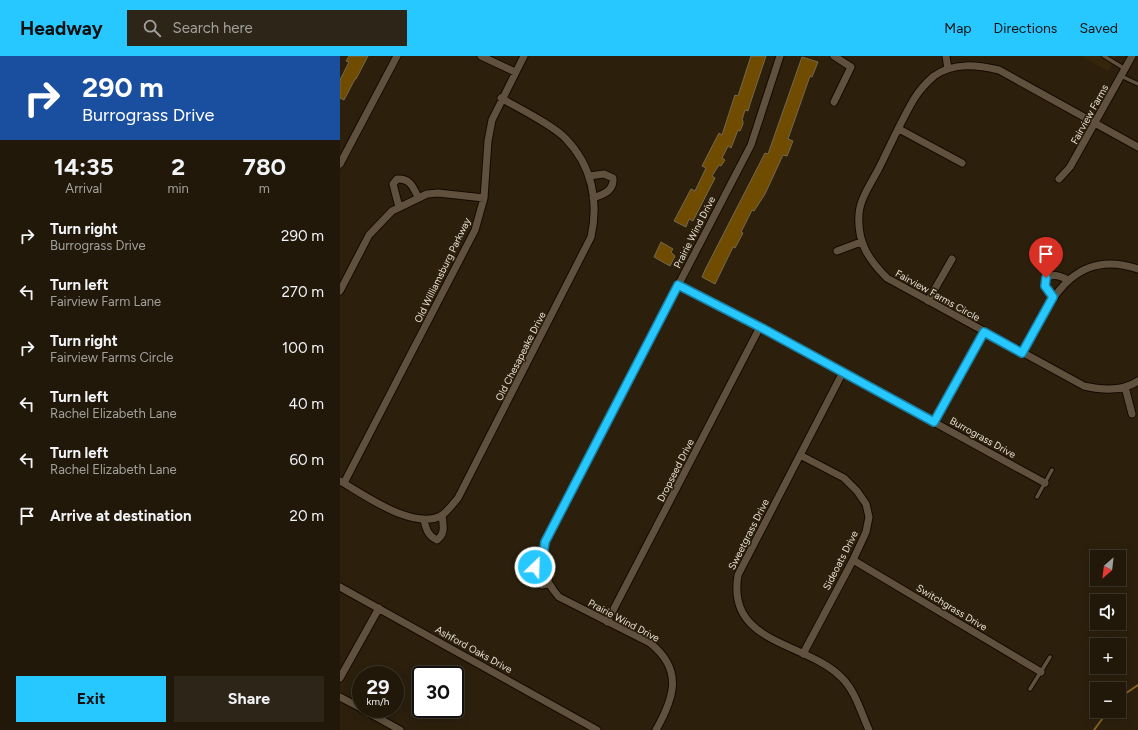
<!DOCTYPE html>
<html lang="en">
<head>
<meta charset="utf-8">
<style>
	body { margin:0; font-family:Figtree,sans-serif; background:#2d2518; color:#f1f3f6; height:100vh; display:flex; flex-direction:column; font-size:15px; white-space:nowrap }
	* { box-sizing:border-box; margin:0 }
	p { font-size:13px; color:#a2a09c }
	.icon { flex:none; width:22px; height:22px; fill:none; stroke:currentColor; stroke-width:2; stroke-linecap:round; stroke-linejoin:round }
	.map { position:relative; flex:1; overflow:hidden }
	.details { display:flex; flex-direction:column; background:#21180a; width:340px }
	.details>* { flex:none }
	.guide { background:#1a4fa0; color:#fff; overflow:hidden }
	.needle { width:26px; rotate:208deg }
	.buttons { position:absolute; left:750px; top:494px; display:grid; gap:8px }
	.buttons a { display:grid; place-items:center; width:36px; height:36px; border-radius:0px; background:#21180a; box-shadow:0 2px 10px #0003,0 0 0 1px #3e372b; font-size:20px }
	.speed { position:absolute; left:12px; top:610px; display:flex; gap:8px; font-size:20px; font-weight:700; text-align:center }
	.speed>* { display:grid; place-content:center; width:52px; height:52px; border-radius:50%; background:#21180a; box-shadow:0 2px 10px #0003,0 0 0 1px #3e372b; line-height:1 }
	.speed small { font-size:10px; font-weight:400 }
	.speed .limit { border:2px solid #111; border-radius:6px; background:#fff; color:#111 }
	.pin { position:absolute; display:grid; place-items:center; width:34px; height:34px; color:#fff; margin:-41px -17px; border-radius:50% 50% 50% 0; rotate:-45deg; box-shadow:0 0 4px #0007 }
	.pin .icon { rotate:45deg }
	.me { position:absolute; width:44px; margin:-22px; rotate:24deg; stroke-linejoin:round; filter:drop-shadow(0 0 3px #0008) }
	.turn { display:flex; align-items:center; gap:14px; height:84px; padding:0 16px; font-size:18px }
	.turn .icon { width:52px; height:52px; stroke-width:2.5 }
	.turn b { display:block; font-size:28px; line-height:34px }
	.eta { display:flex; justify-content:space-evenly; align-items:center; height:68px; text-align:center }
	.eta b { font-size:24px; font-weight:700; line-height:28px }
	.button { display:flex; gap:8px; margin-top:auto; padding:8px 16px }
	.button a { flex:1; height:46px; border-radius:0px; background:#27c8ff; color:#111; font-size:16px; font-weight:700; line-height:46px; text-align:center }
	.button a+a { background:#2d2518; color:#f1f3f6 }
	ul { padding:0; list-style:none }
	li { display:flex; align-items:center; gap:12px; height:56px; padding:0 16px }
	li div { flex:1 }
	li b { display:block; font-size:15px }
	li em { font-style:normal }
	header { display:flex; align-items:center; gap:24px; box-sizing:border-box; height:56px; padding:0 20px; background:#27c8ff; color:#111 }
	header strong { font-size:19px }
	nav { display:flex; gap:22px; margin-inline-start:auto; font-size:14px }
	.search { width:280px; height:36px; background:#2d2518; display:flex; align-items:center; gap:10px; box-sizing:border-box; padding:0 14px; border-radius:0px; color:#a2a09c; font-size:15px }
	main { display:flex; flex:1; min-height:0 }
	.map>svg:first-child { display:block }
</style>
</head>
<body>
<header>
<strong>Headway</strong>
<div class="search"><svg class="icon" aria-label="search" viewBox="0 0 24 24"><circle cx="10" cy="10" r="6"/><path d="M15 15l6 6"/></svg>Search here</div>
<nav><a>Map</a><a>Directions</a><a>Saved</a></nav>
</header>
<main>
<section class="details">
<div class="guide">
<div class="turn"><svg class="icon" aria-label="right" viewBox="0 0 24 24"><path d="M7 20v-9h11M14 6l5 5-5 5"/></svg><div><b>290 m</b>Burrograss Drive</div></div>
</div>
<div class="eta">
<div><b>14:35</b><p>Arrival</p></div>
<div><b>2</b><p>min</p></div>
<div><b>780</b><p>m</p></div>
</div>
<ul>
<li><svg class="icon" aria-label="right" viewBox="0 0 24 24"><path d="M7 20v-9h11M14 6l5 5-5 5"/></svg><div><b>Turn right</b><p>Burrograss Drive</p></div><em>290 m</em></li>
<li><svg class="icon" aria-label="left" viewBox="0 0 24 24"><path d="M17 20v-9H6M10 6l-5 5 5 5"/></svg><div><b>Turn left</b><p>Fairview Farm Lane</p></div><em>270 m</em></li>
<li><svg class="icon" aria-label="right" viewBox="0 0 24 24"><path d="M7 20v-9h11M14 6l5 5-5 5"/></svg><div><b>Turn right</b><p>Fairview Farms Circle</p></div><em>100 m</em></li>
<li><svg class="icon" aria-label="left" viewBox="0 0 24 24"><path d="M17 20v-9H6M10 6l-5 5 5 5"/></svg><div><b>Turn left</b><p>Rachel Elizabeth Lane</p></div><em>40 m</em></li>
<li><svg class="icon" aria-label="left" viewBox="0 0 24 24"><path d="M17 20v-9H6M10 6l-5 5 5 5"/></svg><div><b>Turn left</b><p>Rachel Elizabeth Lane</p></div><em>60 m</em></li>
<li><svg class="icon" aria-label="arrive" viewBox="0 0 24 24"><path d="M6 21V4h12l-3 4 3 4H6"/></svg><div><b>Arrive at destination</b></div><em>20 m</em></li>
</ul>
<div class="button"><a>Exit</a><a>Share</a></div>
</section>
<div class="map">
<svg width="798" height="674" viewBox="0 0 798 674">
	<rect width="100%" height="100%" fill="#2c200d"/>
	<!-- built -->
	<path fill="#35250b" d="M741 0H776L768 15Z"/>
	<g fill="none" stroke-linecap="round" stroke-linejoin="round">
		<!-- stream -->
		<path stroke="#876221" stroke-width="2" d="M779 642 798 629
			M754 674 768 655"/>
	</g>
	<!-- building -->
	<path fill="#704c00" stroke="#756751" d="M9 0H28L16 23H15L4 44 0 42V24L9 6 6 5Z
		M411 0H426L410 48 408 55 405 54 402 64 403 65V68L400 75 398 74 391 92 388 90 382 102 385 104 381 110 379 109 372 120 375 122 353 165 349 163 346 171 334 165 351 133 355 135 366 112 362 110 379 77 382 79 395 39 398 40Z
		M462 1 478 6 472 21 470 20 448 83 453 85 447 100 443 99 425 138 414 155 412 154 401 176 403 177 395 192 393 191 375 228 362 221 365 214 425 97 428 98Z
		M321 186 333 193 331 196 335 200 330 210 314 201Z"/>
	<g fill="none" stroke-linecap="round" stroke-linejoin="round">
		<!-- service casing -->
		<g stroke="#140900" stroke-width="5.5">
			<path id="service" d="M764 0 785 13
				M781 20 798 28
				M697 441 712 414
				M690 633 710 601"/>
		</g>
		<!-- minor casing -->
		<g stroke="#140900" stroke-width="9">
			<path id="minor" d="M141 0 175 16
				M606 0 608 13
				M494 46 511 11 494 0
				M559 73 622 107
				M798 91 659 14C637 9 614 6 594 20 587 26 579 35 574 43 561 65 550 90 538 114 531 127 520 143 519 158 517 186 528 203 547 222L744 330C762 334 782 336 798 325
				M0 108 57 0
				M249 120 264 118 273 122C274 135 264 138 253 142
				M719 123 730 111 792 0
				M59 151 53 128 57 123C70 122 73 131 78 141
				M497 195 521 186
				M338 229 420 271 705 427
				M0 235 29 179 52 155 87 138 98 137 144 142
				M713 241 705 230 706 222C713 217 721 220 728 224
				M588 245 612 203
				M682 297C709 248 731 190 798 213
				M503 316 398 519C386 589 466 585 502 622 516 636 521 657 529 674
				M785 331 792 358
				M594 366 644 276
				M460 399 504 422 517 435 526 448 529 461 526 476 513 504 463 598
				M0 425C25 439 72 474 101 460 107 456 113 448 118 442L251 181C259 145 252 110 226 83 213 69 178 52 161 42
				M4 427 135 174 144 142 148 85 152 64 184 0
				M84 464C86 473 88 480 97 484 106 477 103 469 102 459
				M513 504 701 616
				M202 506 191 516 190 521 194 527 202 529 208 528
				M0 531 257 674
				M267 566 420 271
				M0 622 39 552
				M0 641 21 652
				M22 653 60 674
				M316 674C334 642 344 614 310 587L219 541C204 524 199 508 205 486L411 89 440 0"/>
		</g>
		<!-- service -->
		<use href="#service" stroke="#5f513d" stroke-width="3.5"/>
		<!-- minor -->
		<use href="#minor" stroke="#5f513d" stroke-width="7"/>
	</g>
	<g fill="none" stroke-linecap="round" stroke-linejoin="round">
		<!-- route casing -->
		<g stroke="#1982a6" stroke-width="10">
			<path id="route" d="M195 511 202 506 205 486 338 229 420 271 594 366 644 276 682 297 713 241 705 230 706 222"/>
		</g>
		<!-- route -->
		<use href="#route" stroke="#27c8ff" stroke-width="7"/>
	</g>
	<g text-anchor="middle" stroke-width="3.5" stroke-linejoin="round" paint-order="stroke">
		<!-- street labels -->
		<g font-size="10" fill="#e7dfd3" stroke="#2c200d">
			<text transform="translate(749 58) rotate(-61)" y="4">Fairview Farms</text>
			<text transform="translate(354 176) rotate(-63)" y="4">Prairie Wind Drive</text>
			<text transform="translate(102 214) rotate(-64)" y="4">Old Williamsburg Parkway</text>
			<text transform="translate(598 239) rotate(29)" y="4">Fairview Farms Circle</text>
			<text transform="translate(180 300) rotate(-63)" y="4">Old Chesapeake Drive</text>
			<text transform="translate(643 381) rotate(29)" y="4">Burrograss Drive</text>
			<text transform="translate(335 414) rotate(-63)" y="4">Dropseed Drive</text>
			<text transform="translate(408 478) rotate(-63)" y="4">Sweetgrass Drive</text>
			<text transform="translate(500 504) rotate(-63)" y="4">Sideoats Drive</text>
			<text transform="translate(612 551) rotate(31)" y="4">Switchgrass Drive</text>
			<text transform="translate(284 564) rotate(28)" y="4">Prairie Wind Drive</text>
			<text transform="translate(134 593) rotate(29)" y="4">Ashford Oaks Drive</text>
		</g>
	</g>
</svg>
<div class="buttons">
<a><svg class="needle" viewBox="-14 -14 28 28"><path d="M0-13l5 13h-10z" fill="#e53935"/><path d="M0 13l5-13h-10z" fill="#a2a09c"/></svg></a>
<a><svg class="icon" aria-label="sound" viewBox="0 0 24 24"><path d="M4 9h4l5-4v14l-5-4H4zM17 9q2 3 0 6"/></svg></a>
<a>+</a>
<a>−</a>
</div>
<div class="speed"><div>29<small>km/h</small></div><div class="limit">30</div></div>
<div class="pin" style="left:706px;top:222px;background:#d93025"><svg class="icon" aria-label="arrive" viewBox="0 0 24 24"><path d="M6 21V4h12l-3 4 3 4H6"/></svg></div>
<svg class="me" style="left:195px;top:511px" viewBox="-20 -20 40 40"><circle r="17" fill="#27c8ff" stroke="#fff" stroke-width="3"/><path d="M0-11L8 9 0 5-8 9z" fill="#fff"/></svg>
</div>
</main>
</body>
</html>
